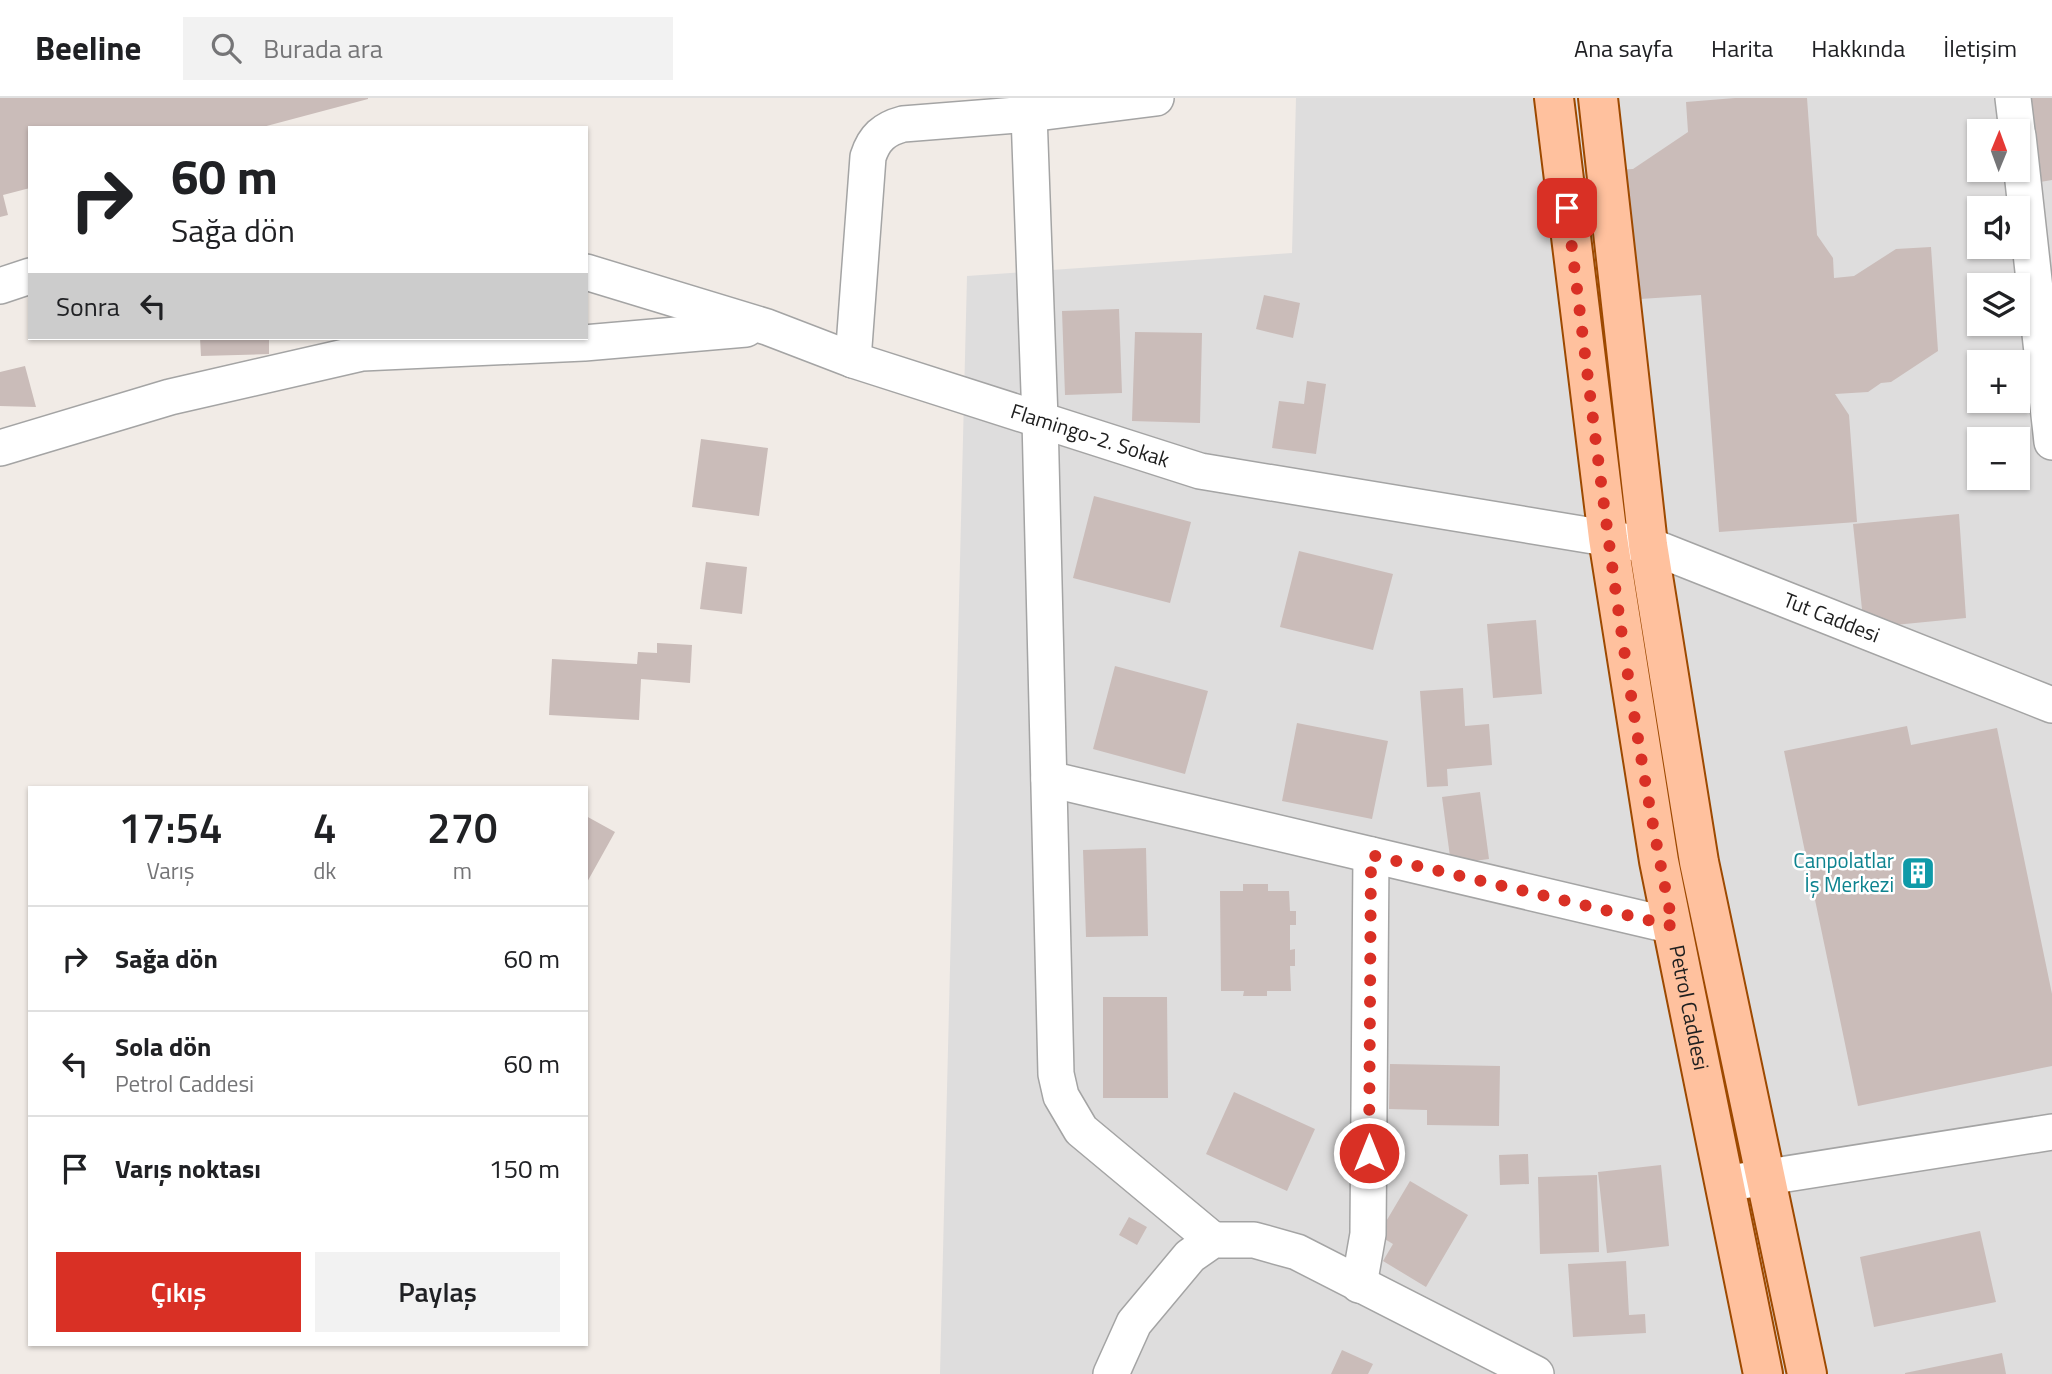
<!DOCTYPE html>
<html lang="tr">
<head>
<meta charset="utf-8">
<style>
	body { margin:0; font-family:"Titillium Web",sans-serif; background:#f2f2f2; color:#202124; height:100vh; display:flex; flex-direction:column; font-size:26px; white-space:nowrap }
	* { box-sizing:border-box; margin:0 }
	p { font-size:23px; color:#757577 }
	.icon { flex:none; width:38px; height:38px; fill:none; stroke:currentColor; stroke-width:2; stroke-linecap:round; stroke-linejoin:round }
	.map { position:relative; flex:1; overflow:hidden }
	.sheet { position:absolute; left:28px; top:688px; width:560px; height:560px; display:flex; flex-direction:column; background:#fff; border-radius:0px; box-shadow:0 2px 5px #0004 }
	.sheet>* { flex:none }
	.hud { position:absolute; left:28px; top:28px; width:560px; height:214px; border-radius:0px; box-shadow:0 2px 5px #0004; background:#fff; color:#202124; overflow:hidden }
	.needle { width:46px; rotate:1deg }
	.fabs { position:absolute; left:1967px; top:21px; display:grid; gap:14px }
	.fabs a { display:grid; place-items:center; width:63px; height:63px; border-radius:0px; background:#fff; box-shadow:0 2px 5px #0004; font-size:35px }
	.pin { position:absolute; display:grid; place-items:center; width:60px; height:60px; color:#fff; margin:-30px; border-radius:14px; box-shadow:0 4px 10px #0006 }
	.me { position:absolute; width:77px; margin:-38px; rotate:0deg; stroke-linejoin:round; filter:drop-shadow(0 0 5px #0008) }
	.turn { display:flex; align-items:center; gap:24px; height:147px; padding:0 28px; font-size:32px }
	.turn .icon { width:91px; height:91px; stroke-width:2.5 }
	.turn b { display:block; font-size:49px; line-height:60px }
	.then { display:flex; align-items:center; height:66px; padding:0 28px; background:#0003; gap:14px; font-size:26px }
	.eta { display:flex; justify-content:space-evenly; align-items:center; height:119px; text-align:center }
	.eta b { font-size:42px; font-weight:600; line-height:49px }
	.button { display:flex; gap:14px; margin-top:auto; padding:14px 28px }
	.button a { flex:1; height:80px; border-radius:0px; background:#d93025; color:#fff; font-size:28px; font-weight:600; line-height:80px; text-align:center }
	.button a+a { background:#f2f2f2; color:#202124 }
	ul { padding:0; list-style:none }
	li { display:flex; align-items:center; gap:21px; height:105px; padding:0 28px; border-top:2px solid #e0e0e0 }
	li div { flex:1 }
	li b { display:block; font-size:26px }
	li em { font-style:normal }
	header { display:flex; align-items:center; gap:42px; box-sizing:border-box; height:98px; padding:0 35px; background:#fff; border-bottom:2px solid #e0e0e0 }
	header strong { font-size:33px }
	nav { display:flex; gap:38px; margin-inline-start:auto; font-size:24px }
	.search { width:490px; height:63px; background:#f2f2f2; display:flex; align-items:center; gap:18px; box-sizing:border-box; padding:0 24px; border-radius:0px; color:#757577; font-size:26px }
	.map>svg:first-child { display:block }
</style>
</head>
<body>
<header>
<strong>Beeline</strong>
<div class="search"><svg class="icon" aria-label="search" viewBox="0 0 24 24"><circle cx="10" cy="10" r="6"/><path d="M15 15l6 6"/></svg>Burada ara</div>
<nav><a>Ana sayfa</a><a>Harita</a><a>Hakkında</a><a>İletişim</a></nav>
</header>
<div class="map">
<svg width="2052" height="1276" viewBox="0 0 2052 1276">
	<rect width="100%" height="100%" fill="#f1ebe6"/>
	<!-- residential -->
	<path fill="#dedddd" fill-rule="evenodd" d="M1296 0H2052V1276H940L967 178 1292 155ZM1979 33H2018V72H1979ZM1979 110H2018V149H1979ZM1979 187H2018V226H1979ZM1979 264H2018V303H1979ZM1979 341H2018V380H1979Z"/>
	<!-- building -->
	<path fill="#cabcb9" d="M0 0H368V1L259 30H30V90L3 97 8 117 0 119Z
		M1735 0H1807L1817 137 1833 160 1834 180 1854 178 1896 151 1931 149 1938 253 1891 284 1881 285 1868 294 1835 296 1849 317 1857 424 1719 434 1701 197 1625 202 1615 72 1633 71 1688 34 1686 4Z
		M2023 0H2052V82L2040 84Z
		M1264 197 1300 205 1293 240 1256 231Z
		M1119 211 1122 295 1065 297 1062 213Z
		M1135 234 1202 235 1200 325 1132 323Z
		M200 240H269V256L201 258Z
		M25 268 36 309 0 308V274Z
		M1307 283 1326 286 1316 356 1272 350 1279 303 1304 306Z
		M701 341 768 350 759 418 692 409Z
		M1094 398 1191 424 1170 505 1073 480Z
		M1959 416 1966 520 1864 530 1853 426Z
		M1299 453 1393 476 1373 552 1280 529Z
		M706 464 747 469 742 516 700 511Z
		M1536 522 1542 596 1493 600 1487 526Z
		M657 545 692 547 690 585 641 581 639 622 549 617 552 561 637 566 638 554 657 555Z
		M1115 568 1208 593 1185 676 1093 651Z
		M1463 590 1465 628 1489 626 1492 667 1447 671 1448 688 1427 689 1420 593Z
		M1297 625 1388 643 1372 721 1282 703Z
		M1907 628 1911 647 1997 630 2052 896V968L1858 1008 1784 653Z
		M1480 694 1489 761 1451 766 1442 699Z
		M586 718 615 734 586 786Z
		M1146 750 1148 838 1086 839 1083 752Z
		M1243 786H1268V793H1289L1290 813H1296V827H1290V852L1295 851V868H1290L1291 893H1267V898H1243L1244 893H1221L1220 793H1243Z
		M1103 899H1167L1168 1000H1103Z
		M1390 966 1500 968 1499 1028 1427 1027V1012L1389 1011Z
		M1234 994 1315 1031 1287 1093 1206 1056Z
		M1528 1056 1529 1086 1500 1087 1499 1057Z
		M1661 1067 1669 1148 1607 1155 1598 1074Z
		M1597 1077 1599 1154 1540 1156 1538 1079Z
		M1410 1083 1468 1117 1426 1189 1383 1163 1393 1146 1378 1137Z
		M1129 1119 1147 1129 1137 1147 1119 1137Z
		M1980 1133 1996 1204 1874 1229 1860 1159Z
		M1626 1163 1629 1217 1645 1216 1646 1235 1573 1239 1568 1166Z
		M1342 1252 1373 1266 1368 1276H1331Z
		M2002 1255 2006 1276H1905V1275Z"/>
	<g fill="none" stroke-linecap="round" stroke-linejoin="round">
		<!-- minor casing -->
		<g stroke="#a4a4a4" stroke-width="38">
			<g id="minor">
				<path d="M2013 0 2017 33"/>
				<path d="M1029 16 1040 321 1056 976 1061 998 1081 1032 1213 1142"/>
				<path d="M2018 38 2052 344"/>
				<path id="s1" d="M586 174 767 229 853 262 1200 373 1648 447 2052 607"/>
				<path d="M0 188 30 178"/>
				<path d="M853 262 868 59C874 40 884 31 903 26L1029 16 1156 0"/>
				<path d="M0 350 170 299 362 255 584 245 746 231"/>
				<path d="M1049 681 1673 828"/>
				<path d="M1736 1084 2052 1034"/>
				<path d="M1359 1187 1368 1136 1371 757"/>
				<path d="M1111 1276 1134 1225 1190 1158 1213 1142H1254L1297 1154 1536 1276"/>
			</g>
		</g>
		<!-- major casing -->
		<g stroke="#9d4900" stroke-width="42">
			<g id="major">
				<path id="s2" d="M1554 0 1608 440 1659 763 1763 1276"/>
				<path d="M1598 0 1648 447 1699 764 1807 1276"/>
			</g>
		</g>
		<!-- minor -->
		<use href="#minor" stroke="#fff" stroke-width="35"/>
		<!-- major -->
		<use href="#major" stroke="#ffc19e" stroke-width="38"/>
	</g>
	<g fill="none" stroke-linecap="round" stroke-linejoin="round">
		<!-- route -->
		<path stroke="#d93025" stroke-width="12" stroke-dasharray="0 21.6" d="M1369 1055 1371 757 1673 828C1623 592 1597 350 1567 110"/>
	</g>
	<!-- icons -->
	<defs>
		<g id="building-square" transform="scale(1.75)"><rect x="-9" y="-9" width="18" height="18" rx="4" fill="#0f9aa8" stroke="#fff"/><path d="M-4-6H4V6H1V3H-1V6H-4ZM-2.5-4.3h1.7v1.8h-1.7ZM.8-4.3h1.7v1.8H.8ZM-2.5-1h1.7V.8h-1.7ZM.8-1h1.7V.8H.8Z" fill="#fff"/></g>
	</defs>
	<g fill-rule="evenodd">
		<use href="#building-square" x="1918" y="775"/>
	</g>
	<g text-anchor="middle" stroke-width="5" stroke-linejoin="round" paint-order="stroke">
		<!-- street labels -->
		<g font-size="21" fill="#202020" stroke="#fff">
			<text dy="7" stroke="none"><textPath href="#s1" startOffset="530">Flamingo-2. Sokak</textPath></text>
			<text dy="7" stroke="none"><textPath href="#s1" startOffset="1297">Tut Caddesi</textPath></text>
			<text dy="7" stroke="none"><textPath href="#s2" startOffset="920">Petrol Caddesi</textPath></text>
		</g>
		<!-- culture labels -->
		<g font-size="21" fill="#0d838f" stroke="#fff" text-anchor="end">
			<text x="1894" y="770">Canpolatlar<tspan x="1894" dy="24">İş Merkezi</tspan></text>
		</g>
	</g>
</svg>
<div class="fabs">
<a><svg class="needle" viewBox="-14 -14 28 28"><path d="M0-13l5 13h-10z" fill="#e53935"/><path d="M0 13l5-13h-10z" fill="#757577"/></svg></a>
<a><svg class="icon" aria-label="sound" viewBox="0 0 24 24"><path d="M4 9h4l5-4v14l-5-4H4zM17 9q2 3 0 6"/></svg></a>
<a><svg class="icon" aria-label="layers" viewBox="0 0 24 24"><path d="M12 4l9 5-9 5-9-5zM3 14l9 5 9-5"/></svg></a>
<a>+</a>
<a>−</a>
</div>
<div class="pin" style="left:1567px;top:110px;background:#d93025"><svg class="icon" aria-label="arrive" viewBox="0 0 24 24"><path d="M6 21V4h12l-3 4 3 4H6"/></svg></div>
<svg class="me" style="left:1369px;top:1055px" viewBox="-20 -20 40 40"><circle r="17" fill="#d93025" stroke="#fff" stroke-width="3"/><path d="M0-11L8 9 0 5-8 9z" fill="#fff"/></svg>
<div class="hud">
<div class="turn"><svg class="icon" aria-label="right" viewBox="0 0 24 24"><path d="M7 20v-9h11M14 6l5 5-5 5"/></svg><div><b>60 m</b>Sağa dön</div></div>
<div class="then">Sonra<svg class="icon" aria-label="left" viewBox="0 0 24 24"><path d="M17 20v-9H6M10 6l-5 5 5 5"/></svg></div>
</div>
<section class="sheet">
<div class="eta">
<div><b>17:54</b><p>Varış</p></div>
<div><b>4</b><p>dk</p></div>
<div><b>270</b><p>m</p></div>
</div>
<ul>
<li><svg class="icon" aria-label="right" viewBox="0 0 24 24"><path d="M7 20v-9h11M14 6l5 5-5 5"/></svg><div><b>Sağa dön</b></div><em>60 m</em></li>
<li><svg class="icon" aria-label="left" viewBox="0 0 24 24"><path d="M17 20v-9H6M10 6l-5 5 5 5"/></svg><div><b>Sola dön</b><p>Petrol Caddesi</p></div><em>60 m</em></li>
<li><svg class="icon" aria-label="arrive" viewBox="0 0 24 24"><path d="M6 21V4h12l-3 4 3 4H6"/></svg><div><b>Varış noktası</b></div><em>150 m</em></li>
</ul>
<div class="button"><a>Çıkış</a><a>Paylaş</a></div>
</section>
</div>
</body>
</html>
